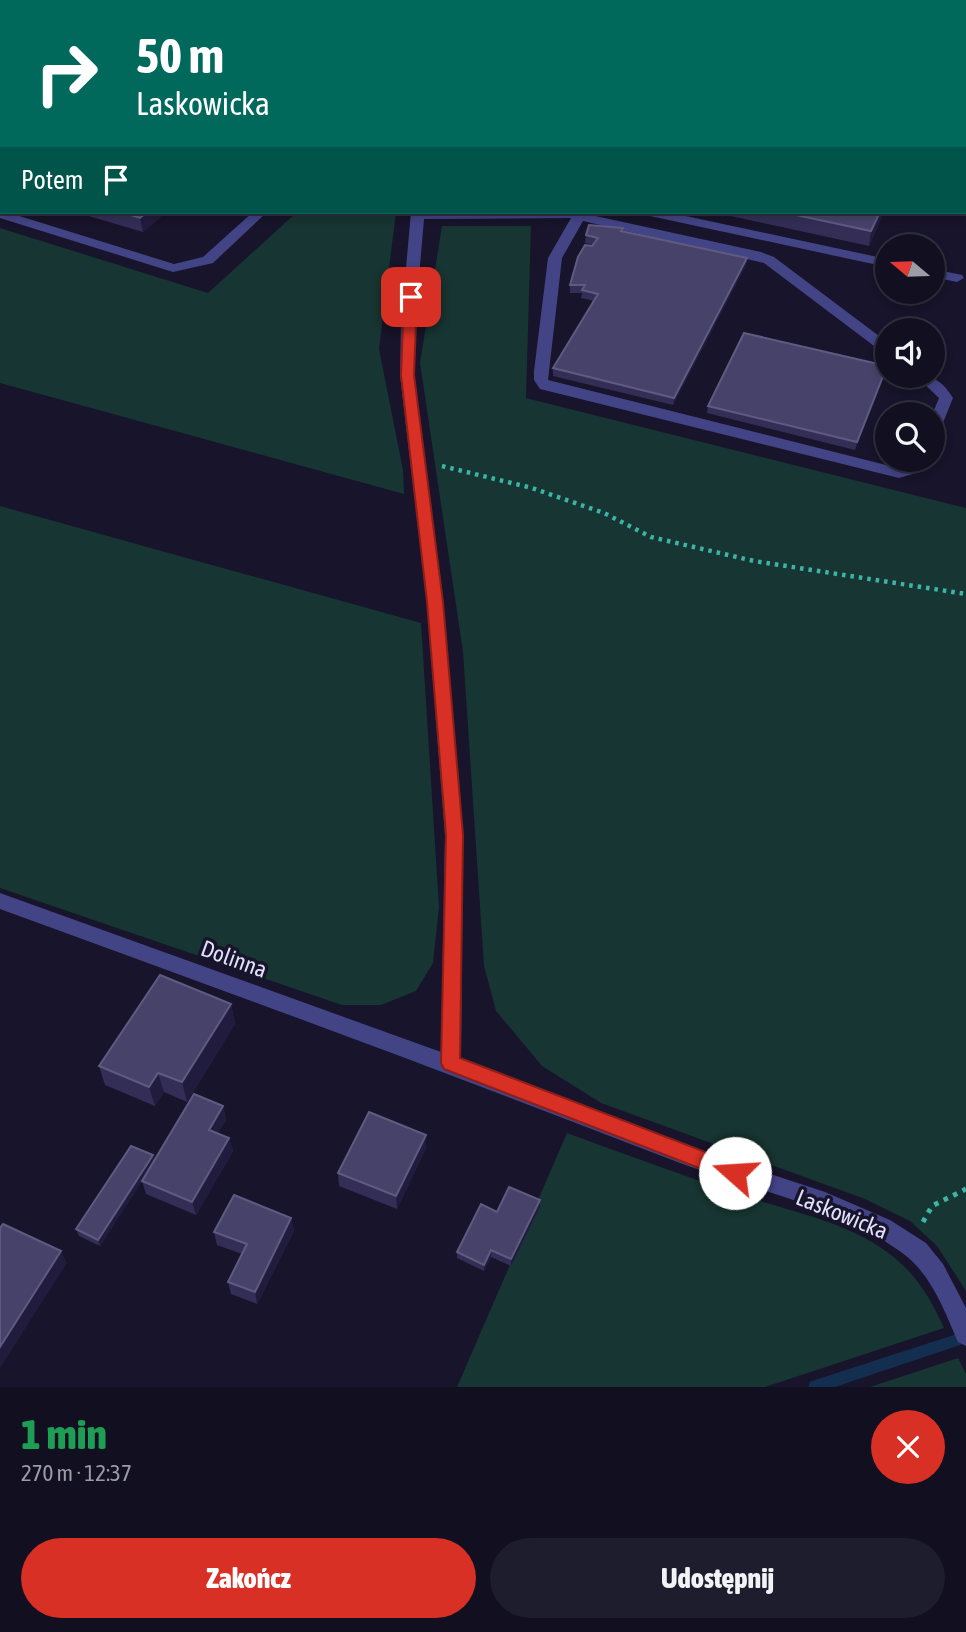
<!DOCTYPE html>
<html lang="pl">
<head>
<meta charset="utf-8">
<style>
	body { margin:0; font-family:"Asap Condensed",sans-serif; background:#1e1d2d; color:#f1f3f6; height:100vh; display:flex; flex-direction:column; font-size:26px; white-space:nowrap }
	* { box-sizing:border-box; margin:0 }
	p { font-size:23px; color:#9c9ca5 }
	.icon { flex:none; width:38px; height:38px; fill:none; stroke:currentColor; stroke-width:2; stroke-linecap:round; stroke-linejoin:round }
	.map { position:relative; height:1387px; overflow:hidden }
	.panel { display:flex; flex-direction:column; background:#110f20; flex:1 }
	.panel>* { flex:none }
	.banner { position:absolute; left:0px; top:0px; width:966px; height:214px; box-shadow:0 4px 10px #0003,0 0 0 2px #302f3e; background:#00695c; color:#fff; overflow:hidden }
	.needle { width:46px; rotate:289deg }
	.tools { position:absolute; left:875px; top:234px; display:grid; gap:14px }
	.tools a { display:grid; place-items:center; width:70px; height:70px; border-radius:50%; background:#110f20; box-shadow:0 4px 10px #0003,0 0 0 2px #302f3e; font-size:35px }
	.pin { position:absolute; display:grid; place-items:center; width:60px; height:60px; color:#fff; margin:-30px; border-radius:14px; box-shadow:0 4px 10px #0006 }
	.me { position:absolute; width:77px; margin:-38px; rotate:289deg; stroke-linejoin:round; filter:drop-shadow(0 0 5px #0008) }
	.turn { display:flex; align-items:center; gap:24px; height:147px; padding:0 21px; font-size:32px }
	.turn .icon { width:91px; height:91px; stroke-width:2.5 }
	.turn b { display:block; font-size:49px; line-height:60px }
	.then { display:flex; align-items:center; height:66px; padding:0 21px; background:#0003; gap:14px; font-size:26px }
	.round { display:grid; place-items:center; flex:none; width:74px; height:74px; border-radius:37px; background:#1e1d2d }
	.summary { display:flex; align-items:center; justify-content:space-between; height:119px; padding:0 21px }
	h1 { font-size:42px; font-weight:800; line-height:52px; color:#1e9e55 }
	.button { display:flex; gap:14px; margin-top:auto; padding:14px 21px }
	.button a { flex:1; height:80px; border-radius:42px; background:#d93025; color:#fff; font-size:28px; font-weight:800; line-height:80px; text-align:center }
	.button a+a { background:#1e1d2d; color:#f1f3f6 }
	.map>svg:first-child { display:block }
</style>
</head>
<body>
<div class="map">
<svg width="966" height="1387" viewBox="0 0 966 1387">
	<rect width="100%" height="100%" fill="#17142b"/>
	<!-- green -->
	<path fill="#173532" d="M297 212H396L379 349 403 470 404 494 0 383V228L208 293Z
		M442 226H531L526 398 966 508V1291L937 1246 910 1221 865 1199 601 1103 542 1066 496 1011 484 966 463 652 420 363Z
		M0 506 421 623 439 907 433 963 416 991 381 1005H342L0 888Z
		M567 1133C627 1155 687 1177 748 1197 793 1212 849 1223 887 1252 915 1272 930 1297 944 1328L765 1387H457Z
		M958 1358 966 1374V1387H870Z"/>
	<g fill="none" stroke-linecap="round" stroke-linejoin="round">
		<!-- stream -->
		<path fill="#142e4f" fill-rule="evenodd" d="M956 0H962V2H956Z
			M964 22 966 23V34L964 33Z
			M966 1331V1343L835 1387H808L810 1382 815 1380Z"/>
		<!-- path-far1 -->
		<path stroke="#3cb5a7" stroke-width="4.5" stroke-dasharray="3.5 5" stroke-linecap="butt" d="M442 466 532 488 604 513 651 537 754 561 966 594"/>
		<!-- path -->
		<path stroke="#3cb5a7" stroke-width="5" stroke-dasharray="4.5 6" stroke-linecap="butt" d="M923 1222 932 1206 966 1189"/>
		<!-- minor -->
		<path fill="#434486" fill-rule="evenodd" d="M26 0H39L25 2Z
			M430 0H442V2H430Z
			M825 0H837V2H825Z
			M0 19H2L0 26Z
			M0 210 174 264 203 257 253 212H267L213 263 173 272 0 218Z
			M411 212H577L761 252 774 257 887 342V353L882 352 764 263 583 221 562 258 548 380 898 468 911 460H929L916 473 899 478 540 389 534 380V371L548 258 571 218 424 219 415 324 414 375 443 602 463 836 461 1060 706 1153 825 1192 890 1220 926 1243 943 1264 966 1308V1346L958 1342C944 1310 931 1273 901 1252 834 1203 743 1188 667 1158 446 1072 223 990 0 909V893L441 1052 445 836 427 602 400 375 401 324Z
			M643 212H667L887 259V267L650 216Z
			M933 269 962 275 964 278 957 282 933 277Z
			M916 376C935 376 943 382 953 398L938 435 933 437 932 415 939 398Z"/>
	</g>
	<!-- wall -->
	<path fill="#342e57" d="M571 0H830L831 2H571Z
		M2 42V189H0V43Z
		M75 212H166L143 232Z
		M712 212H884L869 246Z
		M623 228V232L747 258 746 265 673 405 553 376V368L594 301 581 298 582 293H570V285L593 245 585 243 586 235Z
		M885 374 855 450 707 413 708 406Z
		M231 1004 235 1024 187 1102 164 1092 155 1106 105 1085 99 1066Z
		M223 1106 226 1120 218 1133 229 1138 233 1151 196 1215 146 1194 142 1181 144 1177 100 1246 79 1236 76 1229 154 1161Z
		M426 1148 397 1209 339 1186 338 1173Z
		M540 1200V1207L511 1266 491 1257 484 1271 457 1258V1252L497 1212Z
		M291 1218 294 1231 257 1304 231 1294 228 1282 242 1254 217 1245 214 1232Z"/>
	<!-- shaded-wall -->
	<path fill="#211c3e" d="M299 0H316L314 2H297Z
		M147 212H166L143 232 140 218Z
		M880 212H884L869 246 871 231Z
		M747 258 746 265 673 405 674 398Z
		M887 366 885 374 855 450 857 442Z
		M231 1004 235 1024 187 1102 182 1082Z
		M158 1073 164 1092 155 1106 149 1087Z
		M223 1106 226 1120 212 1143 209 1130Z
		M426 1135V1148L397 1209 396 1196Z
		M229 1138 233 1151 196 1215 192 1202Z
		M153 1155 155 1162 100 1246 98 1240Z
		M540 1200V1207L511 1266V1259Z
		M291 1218 294 1231 257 1304 255 1292Z
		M491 1250V1257L484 1271V1265Z
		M61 1251 67 1263 0 1368V1347Z"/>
	<!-- building -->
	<path fill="#474269" stroke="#5f5b80" stroke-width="2" d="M60 0H299L297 2H58Z
		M724 0H830L831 2H725Z
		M2 42V176L0 175V43Z
		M121 212H147L140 218Z
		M782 212H880L871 231Z
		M589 225 623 228 621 231 747 258 674 398 553 368 598 294 582 290 585 285H570L578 257 585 245 592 246 598 238 586 235Z
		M744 333 887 366 857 442 708 406Z
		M160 975 231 1004 182 1082 158 1073 149 1087 99 1066Z
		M194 1094 223 1106 209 1130 229 1138 192 1202 142 1181Z
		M369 1112 426 1135 396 1196 338 1173Z
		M131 1146 153 1155 98 1240 76 1229Z
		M509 1187 540 1200 511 1259 491 1250 484 1265 457 1252 481 1204 497 1212Z
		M234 1195 291 1218 255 1292 228 1282 247 1244 214 1232Z
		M3 1224 61 1251 0 1347V1228Z"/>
	<!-- route -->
	<path fill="#d93025" stroke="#8d1f18" stroke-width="2" d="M411 293 417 297 414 375 443 602 463 835 460 1058 742 1166 745 1173 742 1180 735 1182 444 1069 441 1063 446 835 427 602 401 375 404 297Z"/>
	<g text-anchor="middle" stroke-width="7" stroke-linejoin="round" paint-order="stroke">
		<!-- street labels -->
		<g font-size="23" fill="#e2e1fd" stroke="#17142b">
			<text transform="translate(234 959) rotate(20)" y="8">Dolinna</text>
			<text transform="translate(842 1214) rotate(22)" y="8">Laskowicka</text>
		</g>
	</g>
</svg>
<div class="tools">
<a><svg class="needle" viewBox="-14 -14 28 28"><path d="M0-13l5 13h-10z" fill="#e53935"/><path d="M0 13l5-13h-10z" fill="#9c9ca5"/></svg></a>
<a><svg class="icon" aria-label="sound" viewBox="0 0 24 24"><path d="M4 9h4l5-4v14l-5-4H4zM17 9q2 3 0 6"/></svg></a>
<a><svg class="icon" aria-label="search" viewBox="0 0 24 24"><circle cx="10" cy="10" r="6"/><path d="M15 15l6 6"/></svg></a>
</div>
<div class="pin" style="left:411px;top:297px;background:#d93025"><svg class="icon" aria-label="arrive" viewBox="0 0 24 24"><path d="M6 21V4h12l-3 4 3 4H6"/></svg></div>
<svg class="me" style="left:735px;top:1173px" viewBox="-20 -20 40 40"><circle r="19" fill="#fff"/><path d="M0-13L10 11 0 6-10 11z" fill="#d93025"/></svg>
<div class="banner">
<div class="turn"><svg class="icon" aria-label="right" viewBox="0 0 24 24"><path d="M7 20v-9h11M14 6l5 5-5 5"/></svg><div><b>50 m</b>Laskowicka</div></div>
<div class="then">Potem<svg class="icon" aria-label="arrive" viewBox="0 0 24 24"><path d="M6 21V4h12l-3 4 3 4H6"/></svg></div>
</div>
</div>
<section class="panel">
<div class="summary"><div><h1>1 min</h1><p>270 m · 12:37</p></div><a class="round" style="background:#d93025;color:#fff"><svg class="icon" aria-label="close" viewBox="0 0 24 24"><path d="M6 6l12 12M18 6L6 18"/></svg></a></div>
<div class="button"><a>Zakończ</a><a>Udostępnij</a></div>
</section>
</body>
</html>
